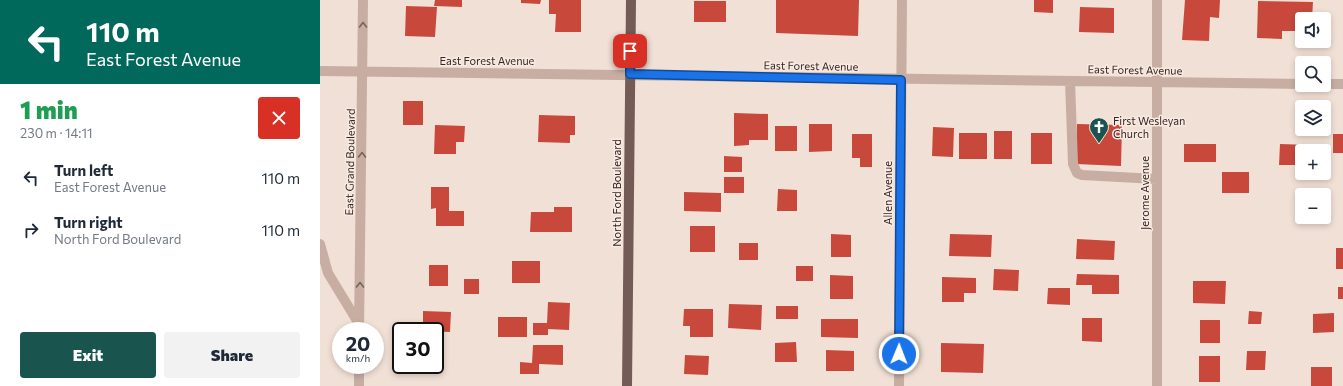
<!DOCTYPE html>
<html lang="en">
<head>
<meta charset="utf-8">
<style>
	body { margin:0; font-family:Commissioner,sans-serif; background:#f2f2f3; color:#1f2937; height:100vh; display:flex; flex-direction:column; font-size:15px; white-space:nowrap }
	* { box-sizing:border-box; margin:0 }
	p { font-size:13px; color:#747a83 }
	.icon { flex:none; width:22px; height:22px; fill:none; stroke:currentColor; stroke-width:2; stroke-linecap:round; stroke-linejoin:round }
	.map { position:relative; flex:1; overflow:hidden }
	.side { display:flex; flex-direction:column; background:#fff; width:320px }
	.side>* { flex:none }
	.hud { background:#00695c; color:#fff; overflow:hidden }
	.tools { position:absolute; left:975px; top:12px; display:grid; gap:8px }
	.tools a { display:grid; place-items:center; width:36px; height:36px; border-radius:4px; background:#fff; box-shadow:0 2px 6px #0003; font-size:20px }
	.speed { position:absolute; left:12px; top:322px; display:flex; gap:8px; font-size:20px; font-weight:700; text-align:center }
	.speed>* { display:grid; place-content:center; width:52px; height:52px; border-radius:50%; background:#fff; box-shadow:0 2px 6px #0003; line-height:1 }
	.speed small { font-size:10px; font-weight:400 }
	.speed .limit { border:2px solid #111; border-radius:6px; background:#fff; color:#111 }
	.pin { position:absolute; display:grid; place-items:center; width:34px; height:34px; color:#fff; margin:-17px; border-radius:8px; box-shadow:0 2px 6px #0006 }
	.me { position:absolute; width:44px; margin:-22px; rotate:1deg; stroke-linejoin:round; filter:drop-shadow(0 0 3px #0008) }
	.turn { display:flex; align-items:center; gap:14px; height:84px; padding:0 20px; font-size:18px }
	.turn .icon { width:52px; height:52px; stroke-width:2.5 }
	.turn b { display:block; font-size:28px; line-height:34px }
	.round { display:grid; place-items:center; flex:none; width:42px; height:42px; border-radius:4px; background:#f2f2f3 }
	.headline { display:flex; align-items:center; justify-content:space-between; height:68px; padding:0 20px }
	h1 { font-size:24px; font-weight:800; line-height:30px; color:#1e9e55 }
	.button { display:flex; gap:8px; margin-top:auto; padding:8px 20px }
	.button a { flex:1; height:46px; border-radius:4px; background:#1a544f; color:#fff; font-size:16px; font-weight:800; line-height:46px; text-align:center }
	.button a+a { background:#f2f2f3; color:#1f2937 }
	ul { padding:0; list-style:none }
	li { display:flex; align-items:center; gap:12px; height:52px; padding:0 20px }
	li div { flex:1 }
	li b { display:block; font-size:15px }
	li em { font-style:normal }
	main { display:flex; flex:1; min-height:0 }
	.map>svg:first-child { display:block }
</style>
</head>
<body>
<main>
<section class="side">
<div class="hud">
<div class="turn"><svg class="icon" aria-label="left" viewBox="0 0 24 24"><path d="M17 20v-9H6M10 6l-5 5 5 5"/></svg><div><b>110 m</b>East Forest Avenue</div></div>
</div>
<div class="headline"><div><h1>1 min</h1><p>230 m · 14:11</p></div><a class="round" style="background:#d93025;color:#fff"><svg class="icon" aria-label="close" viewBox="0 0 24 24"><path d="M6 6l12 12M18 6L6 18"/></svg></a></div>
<ul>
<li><svg class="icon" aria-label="left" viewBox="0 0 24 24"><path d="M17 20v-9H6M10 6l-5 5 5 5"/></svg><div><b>Turn left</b><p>East Forest Avenue</p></div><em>110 m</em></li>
<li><svg class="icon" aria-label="right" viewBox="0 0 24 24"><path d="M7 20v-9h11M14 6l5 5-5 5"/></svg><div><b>Turn right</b><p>North Ford Boulevard</p></div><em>110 m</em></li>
</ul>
<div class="button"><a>Exit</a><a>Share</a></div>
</section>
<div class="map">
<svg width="1023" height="386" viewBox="0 0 1023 386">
	<rect width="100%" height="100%" fill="#f1e0d5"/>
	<!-- building -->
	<path fill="#c8493c" d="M115 0H142V7L114 6Z
		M201 0H221L220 4 201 3Z
		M229 0H261V32H235L236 14H229Z
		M456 0H539L538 36 456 33Z
		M714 0H733V13L714 12Z
		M865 0H900L899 18 890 17 889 41 862 40Z
		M374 1H406V22H374Z
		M938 1 993 2 992 19H982V27H975V31H962V39L937 38Z
		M86 6 117 7 115 37 85 36Z
		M760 7 794 8V33L759 32Z
		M83 101H103V125H83Z
		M414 113 448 114V140H429V145L414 146Z
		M219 115 255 116V135H250V143L218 142Z
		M489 124H512V151L489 152Z
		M757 124 802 125 801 166 756 164Z
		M115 125 145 126 144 142H136V154H114Z
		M455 126H477V151H455Z
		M613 127 634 128 633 157 612 156Z
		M674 131H692V159H674Z
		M639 133H667V159H639Z
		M711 133H732V164H711Z
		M532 134H552V167H540V158H532Z
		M1013 134H1023V153H1013Z
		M864 144H896V162H864Z
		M960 144 990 145 989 151H982V165H959Z
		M404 156 422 157V172H404Z
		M902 172H929V193H902Z
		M404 177H424V193H404Z
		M111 187H129V211H144V226H116V208L111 209Z
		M458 189 477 190V211H457Z
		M364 192 401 193V212L364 211Z
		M234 207H252V232H210L211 212H234Z
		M370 226H395V252H370Z
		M511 234 531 235V257H511Z
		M630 234 672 235 671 257 629 256Z
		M757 239 795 241 794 260 756 259Z
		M419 243H438V260H419Z
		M1016 248H1023V269H1016Z
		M192 261H220V283H192Z
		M109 265H128V286H109Z
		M476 266H493V281H476Z
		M674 269 699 270 698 291 673 290Z
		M757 274 799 275V294H772V285H756Z
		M510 275 533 276V299H510Z
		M622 277 656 278V293H644V302H622Z
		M144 279H159V294H144Z
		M873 281H906L905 304 873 303Z
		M1018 287H1023V299H1018Z
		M728 288H750V305L727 304Z
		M228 302 250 303 249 330 228 329V335H213V323H227Z
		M409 304 442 305 441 330 408 328Z
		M456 306H478V319H456Z
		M364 309H393V337H370V326H363Z
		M103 311 131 312 130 332 103 331Z
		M929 311 942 312 941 324H928Z
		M1014 313V332L993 333V314Z
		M178 317H207V337H178Z
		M762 318H782V342L762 341Z
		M501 319H538V338L501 337Z
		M880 320H900V343H880Z
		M476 342 477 362H455V343Z
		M621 343 664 344 663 373 621 372Z
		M213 345H243V365L219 364V374H200V362L212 363Z
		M506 350 534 351V371H506Z
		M927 351H946L945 370H926Z
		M365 355 389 356 388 375 364 374Z
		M879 356H900V382H879Z
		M991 367H1012V386H991Z"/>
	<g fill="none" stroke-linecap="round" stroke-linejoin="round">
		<!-- minor -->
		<path stroke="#c8aea2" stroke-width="10" d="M837 0V386
			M0 71 982 84
			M750 81 753 164 757 173 762 175 836 179
			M1004 84H1023
			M0 244 8 273 39 324
			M39 331 43 0
			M39 386V365
			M579 386 582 0"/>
		<!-- major -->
		<path stroke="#755b55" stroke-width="10" d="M307 386 311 0"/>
	</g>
	<!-- one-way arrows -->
	<defs><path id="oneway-chevron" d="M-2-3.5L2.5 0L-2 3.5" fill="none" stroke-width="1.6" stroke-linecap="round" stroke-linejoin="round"/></defs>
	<g stroke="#76645d">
		<use href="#oneway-chevron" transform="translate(43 25) rotate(-90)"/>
		<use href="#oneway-chevron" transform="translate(42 155) rotate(-89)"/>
		<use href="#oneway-chevron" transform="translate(40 285) rotate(-89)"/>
	</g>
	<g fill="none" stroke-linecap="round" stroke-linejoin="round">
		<!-- route casing -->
		<g stroke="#114b97" stroke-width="10">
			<path id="route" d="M310 51V74L581 80 579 354"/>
		</g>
		<!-- route -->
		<use href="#route" stroke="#1a73e8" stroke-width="7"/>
	</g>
	<!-- icons -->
	<defs>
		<g id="church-pin" transform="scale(1)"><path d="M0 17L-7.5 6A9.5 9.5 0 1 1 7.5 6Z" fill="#1a544f" stroke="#f9eae1"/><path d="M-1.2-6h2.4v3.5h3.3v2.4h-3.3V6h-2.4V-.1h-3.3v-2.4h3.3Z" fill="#fff"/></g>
	</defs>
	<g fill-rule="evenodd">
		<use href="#church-pin" x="779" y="127"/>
	</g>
	<g text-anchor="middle" stroke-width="3" stroke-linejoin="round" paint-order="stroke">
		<!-- street labels -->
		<g font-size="11" fill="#332724" stroke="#f9eae1">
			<text x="167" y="65">East Forest Avenue</text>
			<text transform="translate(491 66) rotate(1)" y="4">East Forest Avenue</text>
			<text transform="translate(815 70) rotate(1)" y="4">East Forest Avenue</text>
			<text transform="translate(30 162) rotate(-89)" y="4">East Grand Boulevard</text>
			<text transform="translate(297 193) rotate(-90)" y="4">North Ford Boulevard</text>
			<text transform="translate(568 193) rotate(-90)" y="4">Allen Avenue</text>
			<text transform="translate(825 193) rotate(-90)" y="4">Jerome Avenue</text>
		</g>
		<!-- poi labels -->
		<g font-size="11" fill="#332724" stroke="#f9eae1" text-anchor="start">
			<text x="793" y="125">First Wesleyan<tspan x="793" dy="13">Church</tspan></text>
		</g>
	</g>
</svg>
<div class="tools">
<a><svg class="icon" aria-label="sound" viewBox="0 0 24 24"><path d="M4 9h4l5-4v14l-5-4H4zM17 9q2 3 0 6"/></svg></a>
<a><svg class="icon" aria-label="search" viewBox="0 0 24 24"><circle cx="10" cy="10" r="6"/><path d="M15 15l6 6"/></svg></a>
<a><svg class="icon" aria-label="layers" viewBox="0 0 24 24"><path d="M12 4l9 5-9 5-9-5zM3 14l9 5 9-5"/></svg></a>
<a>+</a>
<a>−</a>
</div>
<div class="speed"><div>20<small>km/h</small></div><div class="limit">30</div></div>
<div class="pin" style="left:310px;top:51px;background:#d93025"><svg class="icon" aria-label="arrive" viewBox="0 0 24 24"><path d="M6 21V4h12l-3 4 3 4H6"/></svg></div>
<svg class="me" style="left:579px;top:354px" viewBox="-20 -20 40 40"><circle r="17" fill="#1a73e8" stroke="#fff" stroke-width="3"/><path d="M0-11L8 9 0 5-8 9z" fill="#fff"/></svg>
</div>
</main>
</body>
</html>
